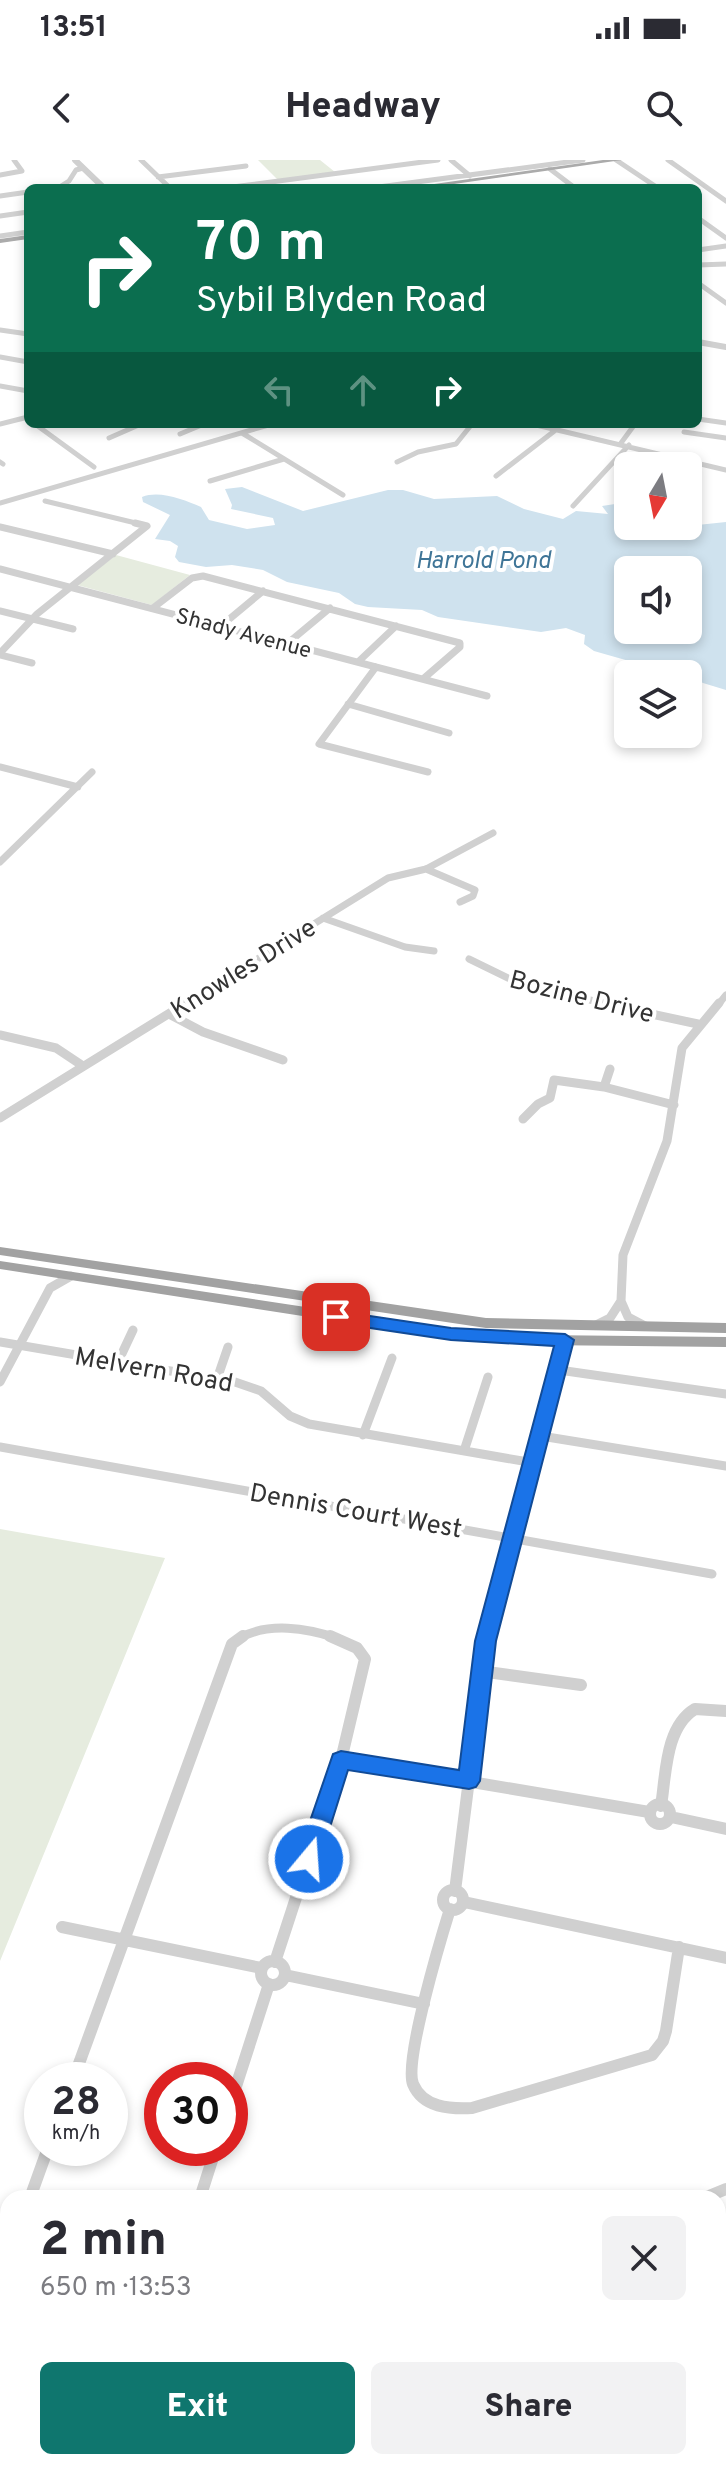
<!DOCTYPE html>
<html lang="en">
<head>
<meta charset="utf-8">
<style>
	body { margin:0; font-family:Overpass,sans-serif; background:#f2f2f3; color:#2b2b33; height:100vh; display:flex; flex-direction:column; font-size:30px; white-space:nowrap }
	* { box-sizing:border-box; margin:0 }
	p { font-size:26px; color:#7c7c81 }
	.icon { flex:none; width:44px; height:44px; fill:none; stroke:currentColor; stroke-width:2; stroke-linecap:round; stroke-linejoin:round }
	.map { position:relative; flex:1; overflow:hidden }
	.side { position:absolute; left:0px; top:2030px; width:726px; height:280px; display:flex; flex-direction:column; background:#fff; border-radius:24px 24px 0 0; box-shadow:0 4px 12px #0003 }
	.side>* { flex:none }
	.top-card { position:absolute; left:24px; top:24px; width:678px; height:244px; border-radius:12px; box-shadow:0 4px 12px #0003; background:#0b6e4f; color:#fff; overflow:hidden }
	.needle { width:52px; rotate:190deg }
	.buttons { position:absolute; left:614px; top:292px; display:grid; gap:16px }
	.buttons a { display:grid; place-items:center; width:88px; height:88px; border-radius:12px; background:#fff; box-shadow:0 4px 12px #0003; font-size:40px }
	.speed { position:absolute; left:24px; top:1902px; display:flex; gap:16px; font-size:40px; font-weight:700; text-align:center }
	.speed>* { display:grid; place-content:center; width:104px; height:104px; border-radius:50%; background:#fff; box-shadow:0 4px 12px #0003; line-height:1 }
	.speed small { font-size:20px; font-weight:400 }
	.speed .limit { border:12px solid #d22; background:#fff; color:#111 }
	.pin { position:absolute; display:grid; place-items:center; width:68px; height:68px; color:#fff; margin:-34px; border-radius:16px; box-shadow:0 4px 12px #0006 }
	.me { position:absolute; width:88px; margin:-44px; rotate:18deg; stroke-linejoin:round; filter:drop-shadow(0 0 6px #0008) }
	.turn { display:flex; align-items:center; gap:28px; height:168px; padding:0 40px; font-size:36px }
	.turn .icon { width:104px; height:104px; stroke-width:2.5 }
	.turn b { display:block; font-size:56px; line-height:68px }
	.lanes { display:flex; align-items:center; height:76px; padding:0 40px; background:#0003; justify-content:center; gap:40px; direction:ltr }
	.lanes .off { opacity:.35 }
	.round { display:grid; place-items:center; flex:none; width:84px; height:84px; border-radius:12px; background:#f2f2f3 }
	.summary { display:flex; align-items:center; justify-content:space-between; height:136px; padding:0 40px }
	h1 { font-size:48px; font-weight:800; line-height:60px }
	.action { display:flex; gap:16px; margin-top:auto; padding:16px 40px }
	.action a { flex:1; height:92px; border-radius:12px; background:#0f766e; color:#fff; font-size:32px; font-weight:800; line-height:92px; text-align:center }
	.action a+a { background:#f2f2f3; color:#2b2b33 }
	.status { display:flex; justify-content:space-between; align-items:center; height:56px; padding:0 40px; background:#fff; direction:ltr }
	.status svg { height:22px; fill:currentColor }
	header { display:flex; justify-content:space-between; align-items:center; height:104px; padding:0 40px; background:#fff; font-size:36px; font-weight:800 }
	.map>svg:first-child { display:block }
</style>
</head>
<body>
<div class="status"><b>13:51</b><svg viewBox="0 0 49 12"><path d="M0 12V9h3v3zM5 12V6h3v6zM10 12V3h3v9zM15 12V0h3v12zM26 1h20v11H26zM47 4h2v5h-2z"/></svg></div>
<header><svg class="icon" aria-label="back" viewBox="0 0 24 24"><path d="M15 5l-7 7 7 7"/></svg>Headway<svg class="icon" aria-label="search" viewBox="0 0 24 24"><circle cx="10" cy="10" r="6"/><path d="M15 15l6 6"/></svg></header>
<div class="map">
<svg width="726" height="2310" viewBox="0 0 726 2310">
	<rect width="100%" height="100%" fill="#fff"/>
	<!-- green -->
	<path fill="#e6ecdf" d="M258 0H320L335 12 278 20Z
		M116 395 190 415 152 445 77 425Z
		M0 1369 165 1398 0 1801Z"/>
	<!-- water -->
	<path fill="#cfe2ee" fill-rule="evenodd" d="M242 327 303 351 388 330H403L434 339 497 336 524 349 563 359 576 351 608 354 602 346 628 342V366H688L726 362V530L703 523 688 514 664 511 594 491 584 484 585 475 566 468 541 472 438 457 422 450 368 447 355 444 339 433 287 422 263 410 232 405 206 407 179 402 175 397 178 386 170 381 155 379 170 355 143 342 142 337C160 330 184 340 201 347L209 360 247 369 275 365 273 358 231 349 232 345 225 329ZM628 410H688V470H628Z"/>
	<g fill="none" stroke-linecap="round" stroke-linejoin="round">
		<!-- minor-far3 -->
		<path stroke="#d0d0d0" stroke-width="5" d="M141 0 170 28
			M451 0 470 16
			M616 0 655 26
			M668 0 726 41
			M550 9 575 28
			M0 15 22 11 14 0
			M158 17 246 6
			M58 28 69 21 76 10 83 8
			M225 28 438 0
			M371 28 583 0
			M0 36 28 32
			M0 56 28 52
			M698 58 726 78
			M0 76 28 72
			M698 90 726 86
			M698 105 726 104
			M698 123 726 143
			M0 170 28 174
			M0 197 28 202
			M0 226 28 231
			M698 259 726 263
			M0 264 28 257
			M35 264 94 307
			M532 264 726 310
			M684 272 726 278
			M242 273 343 335
			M180 274 204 264
			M109 278 141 264
			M621 283 635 264
			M0 302 3 304
			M397 302 418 292 456 284 472 264
			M496 316 557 269
			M210 321 284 299
			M45 341 144 365
			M0 343 272 264
			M573 346 629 285"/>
		<!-- minor-far2 -->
		<path stroke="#d0d0d0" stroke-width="7" d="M0 367 113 394
			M0 409 487 536
			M153 448 192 418 203 416 460 483V487L423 519
			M0 451 73 469
			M221 466 263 431
			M288 483 330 448
			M0 493 37 454 147 366 135 363
			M0 495 32 503
			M358 502 396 466
			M376 507 319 584 428 612
			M348 544 449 573
			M0 607 78 627
			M0 702 92 612
			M426 709 475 730 473 736 460 742
			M323 758 405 787 434 791
			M469 799 510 819 609 845
			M183 845 388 718 426 709 493 673
			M718 845 726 835"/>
		<!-- minor-far1 -->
		<path stroke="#d0d0d0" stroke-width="9" d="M600 843 698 864
			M169 854 203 872 283 900
			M0 875 56 888 83 906
			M604 927 610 909
			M0 958 186 843
			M523 959 538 944 550 938 554 920 604 927 674 945
			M596 1165 610 1158 621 1141
			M645 1166 628 1157 621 1141 623 1095 667 981 682 888 719 843
			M0 1182 235 1222 261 1231 290 1256 309 1264 534 1303
			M118 1202 133 1170
			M559 1210 726 1234
			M217 1219 228 1187
			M0 1222 50 1128 71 1116
			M363 1275 392 1198
			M541 1276 726 1306
			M0 1287 712 1414
			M464 1291 488 1217
			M240 1478C268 1462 307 1468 336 1478
			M487 1478 565 1180"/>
		<!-- minor -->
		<path stroke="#d0d0d0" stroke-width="12" d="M480 1511 581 1525
			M341 1600 649 1652
			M650 1654a10 10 0 1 1 20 0a10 10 0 1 1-20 0Z
			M661 1646C666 1615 665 1567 695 1549L726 1551
			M671 1657 726 1669
			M443 1740a10 10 0 1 1 20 0a10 10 0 1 1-20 0Z
			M455 1731 487 1476
			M464 1742 726 1798
			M450 1749C441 1778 404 1901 413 1924 423 1948 450 1949 472 1948L652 1895 663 1881 666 1871 679 1787
			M62 1767 261 1808
			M261 1813a12 12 0 1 1 24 0a12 12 0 1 1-24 0Z
			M275 1802 341 1600 365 1499 357 1488 330 1476
			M285 1815 424 1844
			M73 1920 232 1484 243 1476
			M230 1945 269 1824
			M30 2038 48 1988
			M200 2038 216 1988
			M704 2038 726 2029
			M0 2121 8 2098
			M0 2164 8 2182
			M718 2217 726 2214
			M119 2302 126 2310
			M479 2302 482 2310
			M66 2310 74 2302
			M412 2310 436 2302"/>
		<!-- tertiary -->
		<path stroke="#d0d0d0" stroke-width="6" d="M75 0 104 28
			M698 182 726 187"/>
		<!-- primary -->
		<path fill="#ababab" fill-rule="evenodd" d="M603 0H622L426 28H406Z
			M28 75V79L0 83V79Z"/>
		<!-- trunk -->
		<path fill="#a2a2a2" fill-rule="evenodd" d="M0 1087 486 1158 726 1163V1173L486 1168 0 1095Z
			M0 1101 451 1169 540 1175 726 1177V1187L540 1185 451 1179 0 1109Z"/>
	</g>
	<!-- route -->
	<path fill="#1a73e8" stroke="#114b97" stroke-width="2" d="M336 1151 451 1168 565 1174 574 1180 496 1481 480 1621 476 1627 469 1629 348 1610 320 1699 317 1706 309 1709 301 1706 297 1699 333 1594 341 1591 459 1610 475 1481 554 1186 451 1180 330 1162 327 1157Z"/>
	<g text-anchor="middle" stroke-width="8" stroke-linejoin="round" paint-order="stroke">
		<!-- far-street labels -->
		<g font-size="22" fill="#333" stroke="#fff">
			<text transform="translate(244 472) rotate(15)" y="8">Shady Avenue</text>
		</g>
		<!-- far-water labels -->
		<g font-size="24" font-style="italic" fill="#3f7597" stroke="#fff">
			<text x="483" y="408">Harrold Pond</text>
		</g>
		<!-- street labels -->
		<g font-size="26" fill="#333" stroke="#fff">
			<text transform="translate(243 808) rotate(-32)" y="9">Knowles Drive</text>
			<text transform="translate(582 836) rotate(14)" y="9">Bozine Drive</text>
			<text transform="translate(154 1209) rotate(10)" y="9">Melvern Road</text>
			<text transform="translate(356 1350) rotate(10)" y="9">Dennis Court West</text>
		</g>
	</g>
</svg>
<div class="buttons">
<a><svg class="needle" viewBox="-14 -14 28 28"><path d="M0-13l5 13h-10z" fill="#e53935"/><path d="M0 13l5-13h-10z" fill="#7c7c81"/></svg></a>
<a><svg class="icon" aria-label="sound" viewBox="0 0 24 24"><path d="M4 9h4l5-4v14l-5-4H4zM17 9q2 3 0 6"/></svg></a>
<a><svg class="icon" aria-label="layers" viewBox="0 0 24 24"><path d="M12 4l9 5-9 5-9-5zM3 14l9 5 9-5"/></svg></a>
</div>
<div class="speed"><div>28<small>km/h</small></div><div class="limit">30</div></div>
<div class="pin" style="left:336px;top:1157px;background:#d93025"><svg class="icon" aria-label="arrive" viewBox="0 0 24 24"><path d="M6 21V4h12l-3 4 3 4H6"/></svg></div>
<svg class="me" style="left:309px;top:1699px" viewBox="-20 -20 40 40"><circle r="17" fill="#1a73e8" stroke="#fff" stroke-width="3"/><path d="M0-11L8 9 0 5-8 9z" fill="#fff"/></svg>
<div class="top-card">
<div class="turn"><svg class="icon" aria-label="right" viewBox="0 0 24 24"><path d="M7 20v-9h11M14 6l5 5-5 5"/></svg><div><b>70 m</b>Sybil Blyden Road</div></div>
<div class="lanes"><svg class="icon off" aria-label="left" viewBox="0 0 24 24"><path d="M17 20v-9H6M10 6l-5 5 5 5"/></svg><svg class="icon off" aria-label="ahead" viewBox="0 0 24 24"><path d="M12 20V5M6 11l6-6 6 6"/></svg><svg class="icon" aria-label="right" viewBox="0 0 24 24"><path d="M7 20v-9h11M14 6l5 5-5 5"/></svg></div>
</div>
<section class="side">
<div class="summary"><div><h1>2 min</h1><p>650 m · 13:53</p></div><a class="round"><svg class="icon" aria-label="close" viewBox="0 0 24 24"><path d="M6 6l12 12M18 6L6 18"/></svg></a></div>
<div class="action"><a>Exit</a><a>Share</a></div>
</section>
</div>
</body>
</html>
